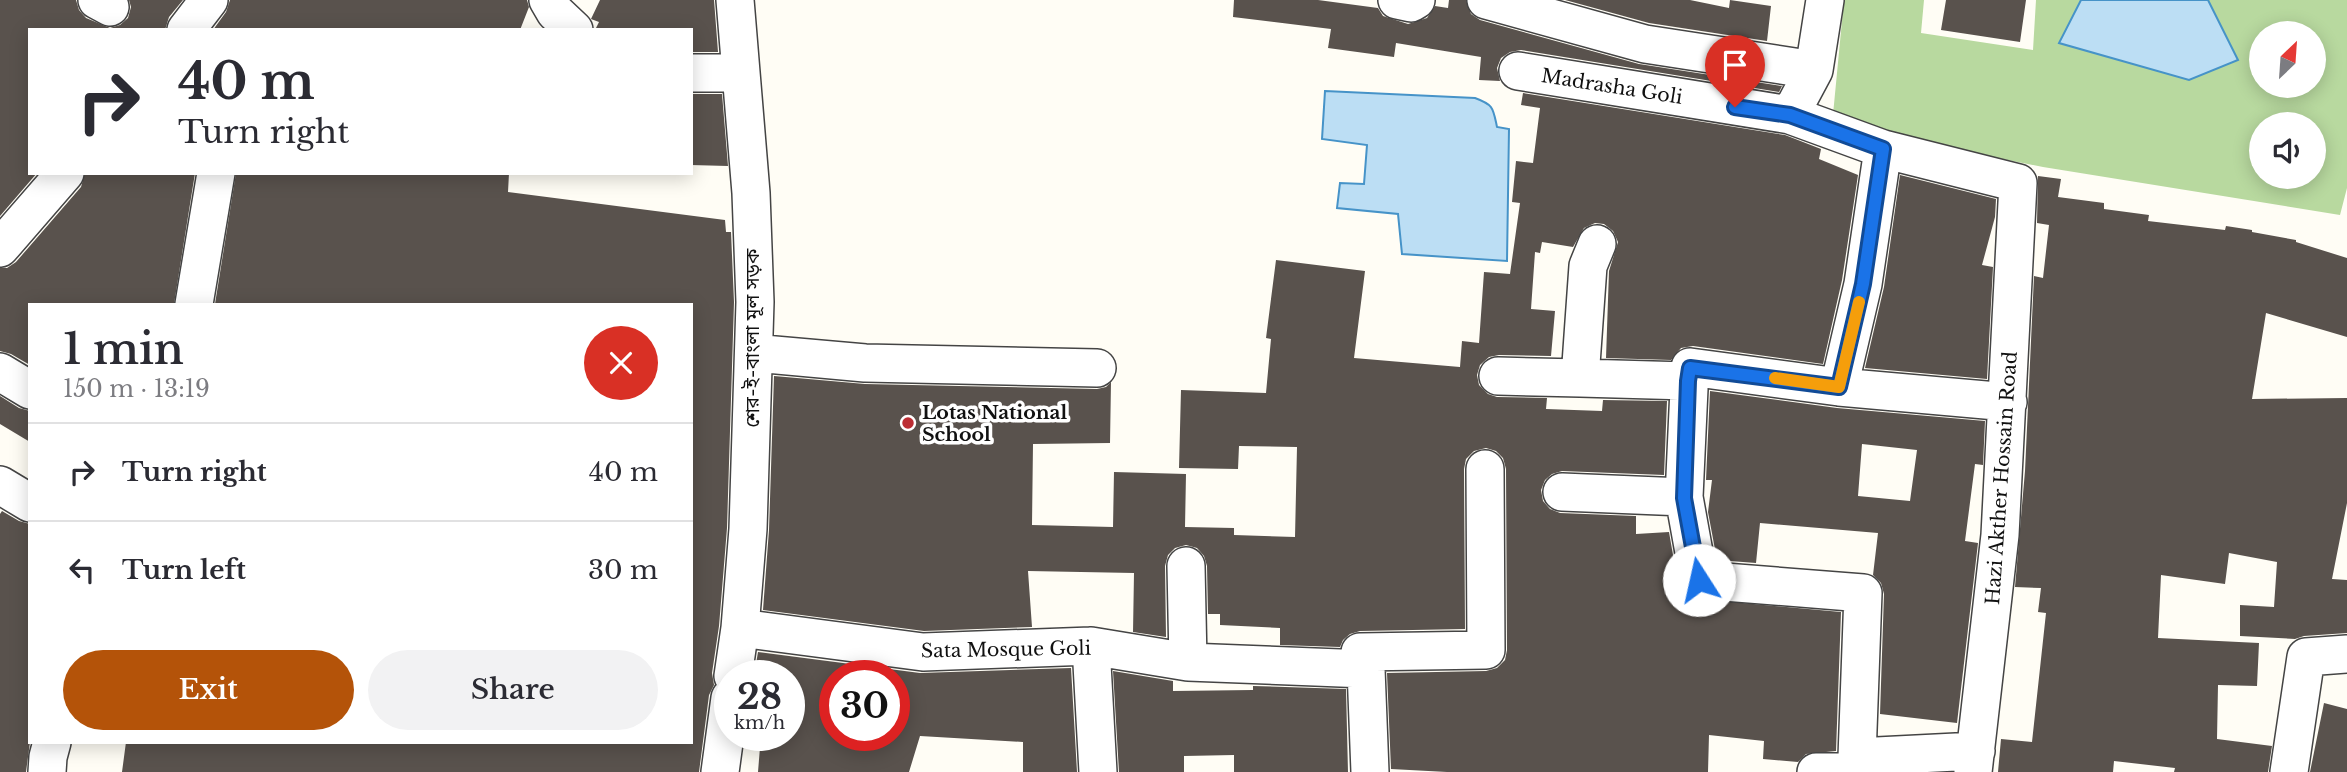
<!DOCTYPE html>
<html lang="en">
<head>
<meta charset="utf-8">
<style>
	body { margin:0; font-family:"Libre Baskerville","Noto Sans Bengali",serif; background:#f2f2f3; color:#2b2b33; height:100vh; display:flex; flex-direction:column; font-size:26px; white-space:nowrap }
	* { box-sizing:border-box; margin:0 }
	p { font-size:23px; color:#7c7c81 }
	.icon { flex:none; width:38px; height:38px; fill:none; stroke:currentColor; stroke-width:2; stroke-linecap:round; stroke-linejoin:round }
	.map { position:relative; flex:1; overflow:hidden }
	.details { position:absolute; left:28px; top:303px; width:665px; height:441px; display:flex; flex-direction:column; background:#fff; border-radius:0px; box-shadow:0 4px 18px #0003 }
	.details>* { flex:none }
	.banner { position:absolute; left:28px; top:28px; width:665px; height:147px; border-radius:0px; box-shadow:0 4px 18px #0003; background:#fff; color:#2b2b33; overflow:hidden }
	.needle { width:46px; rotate:25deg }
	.buttons { position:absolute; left:2249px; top:21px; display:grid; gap:14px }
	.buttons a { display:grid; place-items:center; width:77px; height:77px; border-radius:50%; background:#fff; box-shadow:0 4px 18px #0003; font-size:35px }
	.speed { position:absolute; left:714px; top:660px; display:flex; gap:14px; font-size:35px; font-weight:700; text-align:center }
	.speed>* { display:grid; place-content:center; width:91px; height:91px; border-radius:50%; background:#fff; box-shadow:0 4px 18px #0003; line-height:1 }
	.speed small { font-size:18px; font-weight:400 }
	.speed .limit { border:10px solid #d22; background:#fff; color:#111 }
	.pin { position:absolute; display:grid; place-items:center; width:60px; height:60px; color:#fff; margin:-72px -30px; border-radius:50% 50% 50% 0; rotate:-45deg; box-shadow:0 0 7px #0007 }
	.pin .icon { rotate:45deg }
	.me { position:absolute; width:77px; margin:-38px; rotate:350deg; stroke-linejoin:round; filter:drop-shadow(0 0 5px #0008) }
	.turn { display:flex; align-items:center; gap:24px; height:147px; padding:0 35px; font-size:32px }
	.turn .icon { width:91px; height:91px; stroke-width:2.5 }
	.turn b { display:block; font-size:49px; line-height:60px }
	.round { display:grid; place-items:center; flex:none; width:74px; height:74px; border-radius:37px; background:#f2f2f3 }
	.headline { display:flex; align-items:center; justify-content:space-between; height:119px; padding:0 35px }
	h1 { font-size:42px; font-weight:600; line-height:52px }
	.primary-button { display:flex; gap:14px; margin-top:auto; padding:14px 35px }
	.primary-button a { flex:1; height:80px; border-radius:42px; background:#b45309; color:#fff; font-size:28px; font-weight:600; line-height:80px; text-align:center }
	.primary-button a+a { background:#f2f2f3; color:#2b2b33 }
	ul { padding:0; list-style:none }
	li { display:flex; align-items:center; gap:21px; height:98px; padding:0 35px; border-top:2px solid #e1e1e2 }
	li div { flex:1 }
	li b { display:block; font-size:26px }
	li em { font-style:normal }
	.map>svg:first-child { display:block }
</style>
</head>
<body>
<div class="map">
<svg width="2347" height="772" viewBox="0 0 2347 772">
	<rect width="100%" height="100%" fill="#fffdf5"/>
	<!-- forest -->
	<path fill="#b8d99f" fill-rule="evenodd" d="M1844 0H1924L1921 33 2033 50 2036 0H2347V188L2340 215 2043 167 1832 125ZM2261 33H2314V86H2261ZM2261 124H2314V177H2261Z"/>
	<!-- water -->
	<path fill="#bcdef4" stroke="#4693c8" stroke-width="2" d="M2081 0H2208L2238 60 2189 80 2059 43Z
		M1325 91 1475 98C1494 105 1493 108 1497 127L1509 129 1507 261 1402 254 1398 214 1337 208 1340 183 1364 184 1367 145 1322 139Z"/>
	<!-- building -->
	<path fill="#59524d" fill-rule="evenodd" d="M0 0H76L79 10 86 18 110 28 120 25 128 18 131 7 129 0H183L169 17 165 30H30V173H37L0 216Z
		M230 0H527L529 7 520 30H213L226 12Z
		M600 0H714L718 52H691V30H595L599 22 591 19Z
		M1234 0H1318L1378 8 1383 16 1408 24 1427 18 1435 6 1448 8 1449 0H1466L1471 14 1480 20 1639 64 1782 86 1779 92 1521 50 1510 52 1501 58 1497 68 1500 81 1479 80 1481 57 1396 43 1394 57 1328 48 1331 29 1233 17Z
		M1565 0H1690L1729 8 1730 0 1771 6 1767 41 1649 23Z
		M1946 0H2026L2020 42 1941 30Z
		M1523 93 1785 135 1821 149 1819 159 1858 175 1842 280 1823 364 1693 346 1681 348 1671 360 1606 358 1609 271 1618 242 1613 231 1604 224 1595 223 1584 228 1573 247 1542 242 1540 253 1535 252 1531 309 1555 311 1551 356 1499 355 1489 357 1480 365 1477 375 1479 385 1488 394 1497 397 1547 398 1546 409 1602 411 1603 400 1667 401 1664 475 1562 471 1552 474 1545 480 1541 490 1543 501 1550 509 1560 513 1636 516V534L1669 532 1678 584 1682 593 1689 598 1841 612 1836 751 1806 754 1798 762 1763 759 1764 741 1709 735 1708 772H1447L1391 769 1387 673 1486 671 1497 668 1505 660 1507 650 1506 469 1503 458 1496 451 1486 448 1474 451 1466 459 1464 469 1465 629 1360 631 1350 634 1343 640 1340 647 1280 645V628L1220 625V614H1208L1207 566 1204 556 1197 548 1186 545 1175 548 1168 555 1165 566 1166 637 1133 632 1134 573 1028 571 1032 627 924 631 763 610 769 530 774 376 865 384 1097 389 1106 387 1111 382 1110 443 1033 444 1032 525 1113 527 1114 472 1186 474 1185 527 1234 528V535L1295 537 1297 447 1239 446 1238 469 1179 468 1181 390 1266 393 1271 339 1266 338 1276 260 1365 271 1354 358 1460 367 1462 341 1479 343 1484 272 1510 274 1520 203 1512 202 1516 161 1533 163 1540 108 1521 105Z
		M691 94H722L728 166 691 165Z
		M85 173H195L174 304H30V365L11 354 0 351V268H7L16 262 81 187Z
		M236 173H509L508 192 725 220 726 232H731L734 302 727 528 719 626 712 673 714 685 709 695 699 772H122L126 742H691V304H215Z
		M1900 175 1996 199 1995 217 1982 265 1993 267 1987 379 1865 368 1884 287Z
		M2038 176 2061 179 2058 197 2104 203V209L2149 215 2148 221 2225 230 2226 226 2252 230V232L2296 240V242L2347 258V337L2266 313 2252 399 2347 398V503L2332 579 2347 580V633L2304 636 2295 639 2240 636V605L2274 607 2277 562 2229 553 2225 584 2161 575 2158 638 2259 643 2257 686 2218 685 2217 739 2272 746 2268 772H2174L2175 768 2114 761 2113 772H1998L2001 739 2032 742 2046 613 2038 612 2041 588 2015 587 2025 471 2034 276 2043 278 2049 225 2037 223Z
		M1710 391 1837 408 1985 421 1983 465 1975 464 1965 541 1978 543 1957 723 1880 714 1884 594 1881 583 1873 575 1878 533 1760 523 1756 563 1717 560 1708 512 1712 480H1706ZM1862 444 1917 450 1910 501 1858 496Z
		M0 396 19 408 30 411V442L0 424Z
		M2 511 19 521 30 524V742L26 772H0V514Z
		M758 652 920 673 1071 668 1077 772H1023V742L920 736 909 772H758L761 735H789V676H754ZM835 676H894V735H835Z
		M1113 671 1173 681V691L1253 690V686L1346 689 1348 772H1234V755L1184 756V772H1119Z
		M2324 703 2347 709V772H2310Z"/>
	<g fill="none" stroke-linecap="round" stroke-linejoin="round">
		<!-- minor casing -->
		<g stroke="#444" stroke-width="40">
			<path id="minor" d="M97 0 110 7
				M548 0 555 12 574 30
				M1397 0 1411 3 1416 0
				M1486 0 1645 44 1814 70
				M1825 0 1814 70 1790 115 1883 149 2018 183 2000 535 1973 772
				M186 30 209 0
				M1518 71 1790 115
				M691 73H740
				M1597 244 1588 266 1580 378 1688 381
				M0 248 65 173
				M194 304 216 173
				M754 353 865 363 1097 368
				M0 372 30 390
				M1498 376 1580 378
				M1839 387 1863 284 1883 149
				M0 485 30 503
				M1562 492 1684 497
				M1186 566 1188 662
				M740 628 923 652 1091 646 1188 662 1366 669
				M1091 646 1098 772
				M733 676 740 628 748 529 755 302 751 193 735 0
				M1857 757 1976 751
				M47 772 48 757 52 742
				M720 772 730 698
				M1370 772 1366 669 1360 652 1486 650 1485 469
				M1816 772H1853L1857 757 1863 593 1699 580 1684 497 1690 367 1839 387 2008 402
				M2289 772 2306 657 2347 654"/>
		</g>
		<!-- minor -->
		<use href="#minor" stroke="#fff" stroke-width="37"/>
	</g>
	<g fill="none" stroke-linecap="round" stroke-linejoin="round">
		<!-- route casing -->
		<g stroke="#114b97" stroke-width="18">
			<path id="route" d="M1699 580 1684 498 1688 381 1690 368 1839 387 1863 284 1883 149 1790 115 1735 107"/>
		</g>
		<!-- route -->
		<use href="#route" stroke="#1a73e8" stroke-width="12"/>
		<!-- slow -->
		<path stroke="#f59e0b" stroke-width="12" d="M1775 378 1839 387 1859 302"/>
	</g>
	<!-- markers -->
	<circle fill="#bc2d33" stroke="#fff" stroke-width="2.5" cx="908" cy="423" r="7"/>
	<g text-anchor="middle" stroke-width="7" stroke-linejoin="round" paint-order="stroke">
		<!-- street labels -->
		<g font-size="19" fill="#111" stroke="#fff">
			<text transform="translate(1612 86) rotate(9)" y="7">Madrasha Goli</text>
			<text transform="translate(752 338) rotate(-90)" y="7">শের-ই-বাংলা মূল সড়ক</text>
			<text transform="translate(2001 478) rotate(-86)" y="7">Hazi Akther Hossain Road</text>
			<text transform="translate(1006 649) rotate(-1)" y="7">Sata Mosque Goli</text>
		</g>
		<!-- poi labels -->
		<g font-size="19" font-weight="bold" fill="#111" stroke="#fff" text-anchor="start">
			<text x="922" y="419">Lotas National<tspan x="922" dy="22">School</tspan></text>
		</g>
	</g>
</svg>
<div class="buttons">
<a><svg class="needle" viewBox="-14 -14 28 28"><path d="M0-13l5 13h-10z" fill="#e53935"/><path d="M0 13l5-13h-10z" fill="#7c7c81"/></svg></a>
<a><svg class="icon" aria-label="sound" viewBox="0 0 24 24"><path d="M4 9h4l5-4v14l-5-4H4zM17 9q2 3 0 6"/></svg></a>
</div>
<div class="speed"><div>28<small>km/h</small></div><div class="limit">30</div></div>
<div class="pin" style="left:1735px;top:107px;background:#d93025"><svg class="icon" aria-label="arrive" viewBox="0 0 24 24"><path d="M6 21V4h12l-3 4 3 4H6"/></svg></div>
<svg class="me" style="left:1699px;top:580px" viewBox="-20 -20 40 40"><circle r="19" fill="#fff"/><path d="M0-13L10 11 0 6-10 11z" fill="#1a73e8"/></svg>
<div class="banner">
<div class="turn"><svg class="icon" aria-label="right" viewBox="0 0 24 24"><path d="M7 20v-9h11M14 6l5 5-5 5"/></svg><div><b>40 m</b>Turn right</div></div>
</div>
<section class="details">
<div class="headline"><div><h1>1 min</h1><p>150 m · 13:19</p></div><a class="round" style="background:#d93025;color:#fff"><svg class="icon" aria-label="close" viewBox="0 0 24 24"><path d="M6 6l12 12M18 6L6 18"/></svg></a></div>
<ul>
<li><svg class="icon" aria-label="right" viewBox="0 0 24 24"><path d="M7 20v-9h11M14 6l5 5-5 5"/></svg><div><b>Turn right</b></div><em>40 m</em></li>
<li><svg class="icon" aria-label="left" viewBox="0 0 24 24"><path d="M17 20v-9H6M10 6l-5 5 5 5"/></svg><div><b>Turn left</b></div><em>30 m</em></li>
</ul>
<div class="primary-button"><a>Exit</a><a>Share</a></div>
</section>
</div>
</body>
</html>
